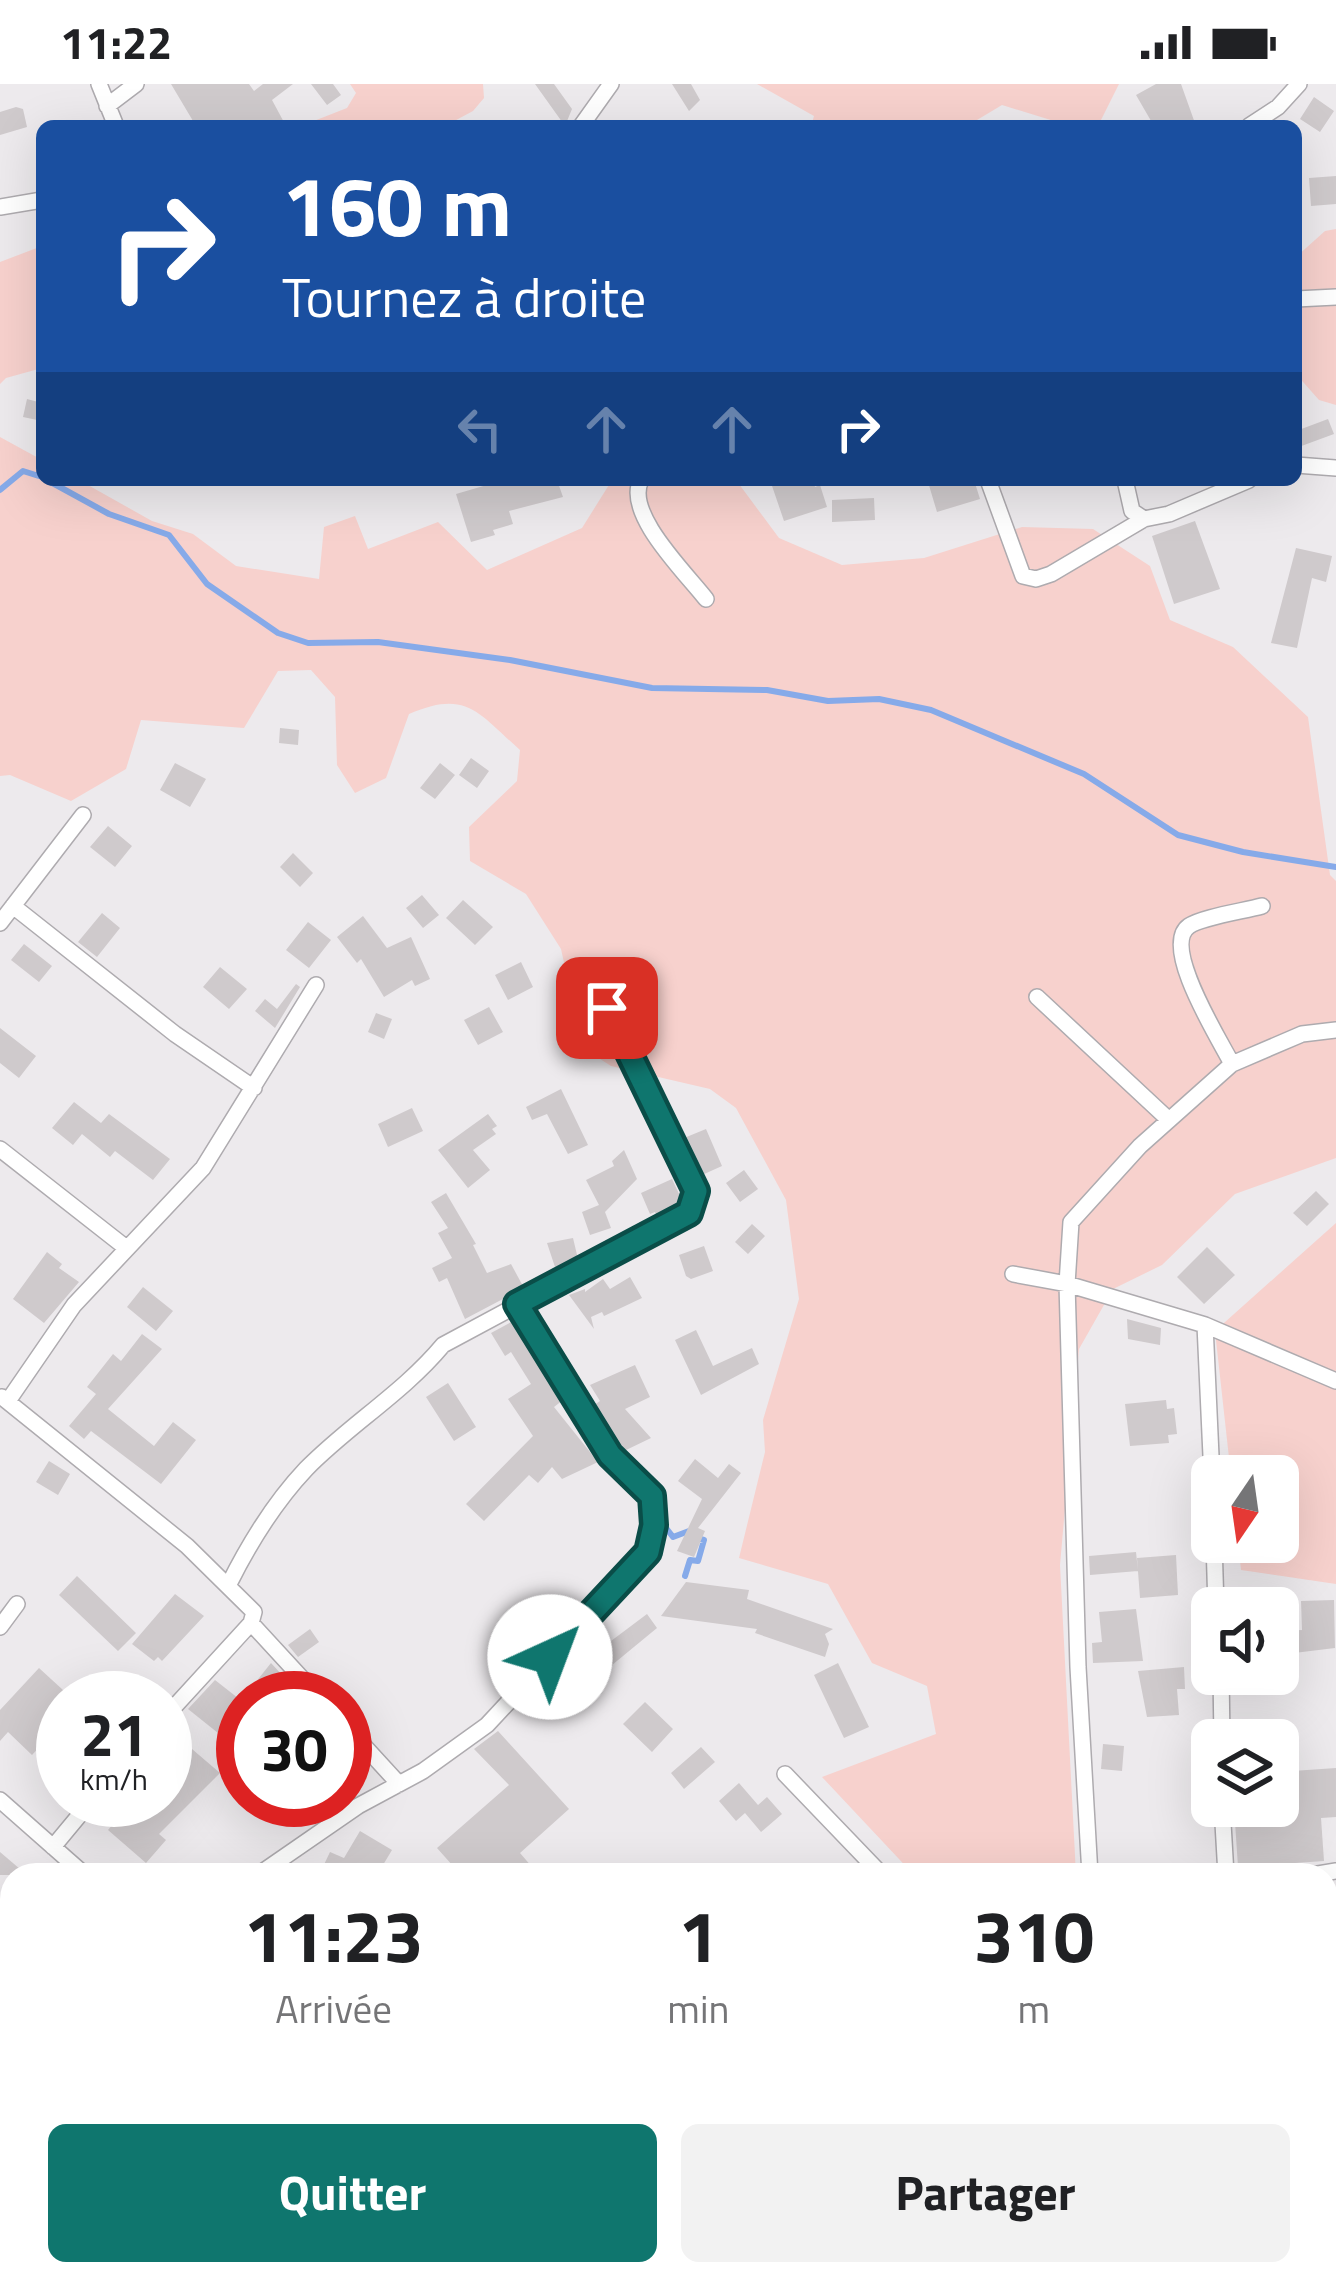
<!DOCTYPE html>
<html lang="fr">
<head>
<meta charset="utf-8">
<style>
	body { margin:0; font-family:"Titillium Web",sans-serif; background:#f2f2f2; color:#202124; height:100vh; display:flex; flex-direction:column; font-size:45px; white-space:nowrap }
	* { box-sizing:border-box; margin:0 }
	p { font-size:39px; color:#757577 }
	.icon { flex:none; width:66px; height:66px; fill:none; stroke:currentColor; stroke-width:2; stroke-linecap:round; stroke-linejoin:round }
	.map { position:relative; flex:1; overflow:hidden }
	.side { position:absolute; left:0px; top:1779px; width:1338px; height:423px; display:flex; flex-direction:column; background:#fff; border-radius:36px 36px 0 0; box-shadow:0 12px 48px #0002 }
	.side>* { flex:none }
	.hud { position:absolute; left:36px; top:36px; width:1266px; height:366px; border-radius:18px; box-shadow:0 12px 48px #0002; background:#1a4fa0; color:#fff; overflow:hidden }
	.needle { width:78px; rotate:193deg }
	.buttons { position:absolute; left:1191px; top:1371px; display:grid; gap:24px }
	.buttons a { display:grid; place-items:center; width:108px; height:108px; border-radius:18px; background:#fff; box-shadow:0 12px 48px #0002; font-size:60px }
	.speed { position:absolute; left:36px; top:1587px; display:flex; gap:24px; font-size:60px; font-weight:700; text-align:center }
	.speed>* { display:grid; place-content:center; width:156px; height:156px; border-radius:50%; background:#fff; box-shadow:0 12px 48px #0002; line-height:1 }
	.speed small { font-size:30px; font-weight:400 }
	.speed .limit { border:18px solid #d22; background:#fff; color:#111 }
	.pin { position:absolute; display:grid; place-items:center; width:102px; height:102px; color:#fff; margin:-51px; border-radius:24px; box-shadow:0 6px 18px #0006 }
	.me { position:absolute; width:132px; margin:-66px; rotate:43deg; stroke-linejoin:round; filter:drop-shadow(0 0 9px #0008) }
	.turn { display:flex; align-items:center; gap:42px; height:252px; padding:0 48px; font-size:54px }
	.turn .icon { width:156px; height:156px; stroke-width:2.5 }
	.turn b { display:block; font-size:84px; line-height:102px }
	.lanes { display:flex; align-items:center; height:114px; padding:0 48px; background:#0003; justify-content:center; gap:60px; direction:ltr }
	.lanes .off { opacity:.35 }
	.eta { display:flex; justify-content:space-evenly; align-items:center; height:204px; text-align:center }
	.eta b { font-size:72px; font-weight:700; line-height:84px }
	.action { display:flex; gap:24px; margin-top:auto; padding:24px 48px }
	.action a { flex:1; height:138px; border-radius:18px; background:#0f766e; color:#fff; font-size:48px; font-weight:700; line-height:138px; text-align:center }
	.action a+a { background:#f2f2f2; color:#202124 }
	.status { display:flex; justify-content:space-between; align-items:center; height:84px; padding:0 60px; background:#fff; direction:ltr }
	.status svg { height:33px; fill:currentColor }
	.map>svg:first-child { display:block }
</style>
</head>
<body>
<div class="status"><b>11:22</b><svg viewBox="0 0 49 12"><path d="M0 12V9h3v3zM5 12V6h3v6zM10 12V3h3v9zM15 12V0h3v12zM26 1h20v11H26zM47 4h2v5h-2z"/></svg></div>
<div class="map">
<svg width="1336" height="2200" viewBox="0 0 1336 2200">
	<rect width="100%" height="100%" fill="#edeaed"/>
	<!-- green -->
	<path fill="#f7d1cd" d="M350 0H483L484 14 473 27 445 42H301L347 24 356 9Z
		M757 0H1119L1098 42H1070L1002 21 967 42H811L814 32Z
		M1336 145V321L1319 316 1296 290V173L1325 147Z
		M42 162V284L6 294 0 300V178Z
		M0 353 42 376V396H79L152 437 193 450 236 482 319 495 324 443 355 432 368 465 438 438 487 486 582 444 612 396H736L779 454 842 481 924 474 1022 443 1093 445 1150 482 1170 536 1233 563 1308 633 1330 791 1336 797V1074L1235 1110 1162 1181 1113 1205 1079 1265 1060 1481 1076 1791H914L822 1693 936 1650 927 1602 872 1579 828 1500 739 1474 765 1368 763 1336 799 1215 786 1116 736 1024 710 1005 611 982 583 964 561 865 526 810 470 777 469 743 517 697 520 666C478 629 467 605 409 630L386 694 355 709 337 681 335 613 311 586 278 587 244 644 141 636 126 685 71 717 10 691 0 692Z
		M1336 1139V1500L1241 1486 1238 1458H1278V1392H1231L1215 1247Z
		M1336 2023V2133L1326 2135V2026Z"/>
	<g fill="none" stroke-linecap="round" stroke-linejoin="round">
		<!-- stream -->
		<path stroke="#86aae9" stroke-width="6" d="M47 396 109 430 169 451 207 500 278 549 308 559 378 558 510 576 652 604 767 606 828 617 879 615 931 626 1084 690 1178 751 1243 768 1336 783
			M0 406 23 387 42 393
			M655 1450 666 1444 673 1453 689 1447 693 1453 704 1456 698 1477 690 1476 685 1492"/>
	</g>
	<!-- building -->
	<path fill="#cfcacc" d="M171 0H249L254 7 263 0H293L272 16 286 42H212L208 37 196 42Z
		M311 0H333L341 11 327 21Z
		M535 0H554L572 25 565 42Z
		M672 0H691L700 16 689 27Z
		M1156 0H1181L1196 42H1154L1136 11Z
		M1314 13 1334 27 1320 48 1300 35Z
		M16 23 23 25 27 43 0 51V28Z
		M1336 92V120L1311 122 1309 94Z
		M27 315 42 319V337L23 333Z
		M1328 335 1334 350 1296 364V347Z
		M504 396H557L563 413 509 427 513 440 493 446 495 451 471 458 456 410Z
		M770 396H813L815 403 820 401 827 423 784 437Z
		M936 396H974L980 415 937 428 928 398Z
		M874 414 875 436 832 438V416Z
		M1195 437 1220 505 1174 520 1152 452Z
		M1296 464 1332 472 1326 498 1312 494 1297 564 1271 559Z
		M280 644 299 646 298 661 279 659Z
		M471 674 489 687 477 704 459 691Z
		M175 679 206 695 190 723 160 706Z
		M440 679 455 691 435 715 420 704Z
		M108 742 132 762 115 783 90 763Z
		M293 769 313 789 300 803 280 783Z
		M422 811 439 831 423 844 406 824Z
		M463 816 493 843 475 861 446 834Z
		M102 829 120 844 97 873 78 858Z
		M363 832 387 864 411 853 430 895 415 902 412 896 384 913 361 875 357 879 337 853Z
		M308 838 331 856 309 884 286 866Z
		M24 860 52 882 39 898 11 876Z
		M521 878 533 903 508 916 495 891Z
		M220 883 247 905 229 925 203 903Z
		M296 900 300 903 275 944 255 927 265 915 277 925Z
		M489 923 503 948 478 961 464 936Z
		M376 929 392 935 384 955 368 948Z
		M0 944 36 972 19 994 0 979Z
		M561 1005 588 1061 568 1070 547 1030 532 1036 526 1023Z
		M74 1018 101 1039 109 1030 170 1075 153 1096 115 1067 110 1073 82 1050 73 1061 52 1044Z
		M412 1024 423 1047 388 1063 378 1040Z
		M488 1030 497 1042 492 1045 496 1050 473 1066 490 1086 468 1104 438 1066Z
		M706 1045 722 1082 702 1091 684 1054Z
		M624 1066 637 1095 605 1128 611 1144 590 1151 582 1128 599 1121 586 1096 614 1082 612 1077Z
		M744 1086 758 1105 740 1118 726 1099Z
		M672 1095 681 1114 678 1121 657 1133 655 1128 650 1130 641 1109Z
		M1316 1107 1329 1120 1307 1142 1293 1129Z
		M446 1109 476 1160 473 1161 487 1189 511 1180 524 1204 465 1235 447 1194 439 1198 432 1184 452 1174 438 1149 448 1144 431 1118Z
		M752 1140 765 1152 748 1170 735 1158Z
		M573 1154 578 1175 555 1183 547 1159Z
		M704 1162 713 1187 691 1195 686 1192 679 1171Z
		M1207 1163 1235 1191 1204 1220 1177 1193Z
		M47 1168 62 1180 59 1184 79 1198 44 1239 13 1215Z
		M630 1193 642 1214 604 1232 602 1228 591 1233 594 1245 569 1211 585 1205V1208L603 1195 610 1205Z
		M143 1203 173 1227 156 1247 127 1223Z
		M1127 1235 1161 1244 1160 1261 1128 1255Z
		M513 1237 563 1316 554 1323 598 1378 562 1395 552 1383 538 1399 529 1391 484 1437 466 1420 533 1352 508 1315 531 1300 511 1268 505 1272 491 1249Z
		M696 1246 713 1282 752 1264 759 1280 701 1311 675 1256Z
		M142 1250 162 1265 108 1325 154 1362 173 1338 196 1356 161 1400 91 1347 84 1355 69 1342 96 1310 87 1303 113 1270 121 1277Z
		M635 1281 650 1313 625 1325 651 1354 624 1367 594 1321 600 1317 590 1301Z
		M448 1299 476 1343 454 1357 426 1313Z
		M1166 1316 1167 1325 1174 1324 1177 1350 1168 1351 1169 1359 1130 1362 1125 1320Z
		M695 1375 718 1394 729 1380 741 1389 698 1444 705 1447 694 1473 677 1467 702 1415 678 1397Z
		M49 1377 70 1390 58 1411 36 1398Z
		M1136 1468 1138 1487 1090 1491 1089 1472Z
		M1176 1471 1178 1511 1140 1514 1137 1474Z
		M77 1492 136 1549 118 1567 59 1511Z
		M686 1498 749 1506 747 1515 833 1545 825 1550 829 1560 825 1573 755 1549 757 1545 661 1532Z
		M175 1510 204 1532 162 1577 158 1573 154 1577 132 1560Z
		M1334 1516 1335 1564 1294 1569V1564L1282 1565 1281 1547 1302 1546 1301 1517Z
		M1136 1525 1143 1577 1093 1579 1092 1559 1102 1558 1099 1528Z
		M647 1530 657 1544 589 1600 569 1577 599 1552 607 1560Z
		M310 1545 319 1558 298 1573 288 1561Z
		M271 1579 294 1604 286 1614H243Z
		M838 1579 869 1643 844 1654 814 1591Z
		M1184 1583 1185 1605H1177L1179 1631 1147 1633 1138 1587Z
		M39 1584 63 1606V1626L51 1640 56 1645 32 1671 8 1648 0 1657V1626Z
		M215 1596 243 1618V1669L188 1625Z
		M645 1618 673 1645 652 1668 623 1640Z
		M498 1647 569 1725 520 1769 539 1791H461L437 1764 509 1701 474 1665Z
		M185 1659 220 1689 159 1750 166 1756 146 1779 108 1746 133 1716H165V1682Z
		M1103 1660 1124 1662 1122 1687 1101 1685Z
		M701 1663 715 1678 684 1705 671 1689Z
		M1336 1684V1733L1321 1734 1324 1777 1238 1783 1235 1738 1269 1737 1268 1722H1278V1688Z
		M739 1699 758 1721 767 1713 782 1730 761 1748 745 1729 736 1737 719 1717Z
		M360 1747 392 1766 377 1791H319L330 1768 344 1774Z
		M0 1768 27 1791H0Z"/>
	<g fill="none" stroke-linecap="round" stroke-linejoin="round">
		<!-- minor casing -->
		<g stroke="#aeabaf" stroke-width="18">
			<path id="minor" d="M99 0 116 42
				M107 22 136 0
				M581 42 611 0
				M1249 42 1278 23 1299 0
				M0 123 42 116
				M1296 215 1336 213
				M1296 381 1336 384
				M641 396C624 429 685 488 706 515
				M988 396 1023 492 1036 495 1051 490 1144 435
				M1125 396 1132 427 1144 435 1169 430 1249 396
				M13 822 175 950 254 1004
				M0 839 83 731
				M1037 913 1169 1036
				M1232 980C1220 956 1160 862 1189 842 1202 833 1244 827 1262 822
				M0 1065 125 1163
				M1013 1190 1067 1200 1205 1241 1336 1297
				M1205 1241 1212 1394
				M2 1313 187 1462 254 1528 251 1539 165 1633
				M8 1317 74 1221 203 1084 316 901
				M1214 1458 1216 1524
				M229 1500C250 1458 273 1420 306 1385 349 1341 403 1309 443 1261L689 1129 696 1107 607 924
				M251 1539 320 1614
				M0 1543 17 1520
				M1221 1590 1222 1656
				M345 1641 399 1700
				M785 1690 882 1791
				M0 1716 85 1791
				M1222 1722 1226 1791
				M53 1763 92 1716
				M258 1791 358 1722 423 1687 487 1641 648 1468 654 1441 652 1412 611 1371 517 1220
				M1090 1791 1078 1583 1067 1200 1071 1138 1140 1062 1232 980 1302 950 1336 946
				M1312 1791 1336 1787
				M0 1912 12 1922
				M0 2000 12 2010
				M0 2052 12 2038
				M810 2190 820 2200
				M1121 2190 1122 2200
				M1258 2190 1259 2200
				M187 2200 204 2190
				M549 2200 562 2190
				M884 2200 898 2190"/>
		</g>
		<!-- minor -->
		<use href="#minor" stroke="#fff" stroke-width="15"/>
	</g>
	<g fill="none" stroke-linecap="round" stroke-linejoin="round">
		<!-- route casing -->
		<g stroke="#0a4d48" stroke-width="30">
			<path id="route" d="M550 1573 648 1468 654 1441 652 1412 610 1371 517 1220 689 1129 696 1107 607 924"/>
		</g>
		<!-- route -->
		<use href="#route" stroke="#0f766e" stroke-width="21"/>
	</g>
</svg>
<div class="buttons">
<a><svg class="needle" viewBox="-14 -14 28 28"><path d="M0-13l5 13h-10z" fill="#e53935"/><path d="M0 13l5-13h-10z" fill="#757577"/></svg></a>
<a><svg class="icon" aria-label="sound" viewBox="0 0 24 24"><path d="M4 9h4l5-4v14l-5-4H4zM17 9q2 3 0 6"/></svg></a>
<a><svg class="icon" aria-label="layers" viewBox="0 0 24 24"><path d="M12 4l9 5-9 5-9-5zM3 14l9 5 9-5"/></svg></a>
</div>
<div class="speed"><div>21<small>km/h</small></div><div class="limit">30</div></div>
<div class="pin" style="left:607px;top:924px;background:#d93025"><svg class="icon" aria-label="arrive" viewBox="0 0 24 24"><path d="M6 21V4h12l-3 4 3 4H6"/></svg></div>
<svg class="me" style="left:550px;top:1573px" viewBox="-20 -20 40 40"><circle r="19" fill="#fff"/><path d="M0-13L10 11 0 6-10 11z" fill="#0f766e"/></svg>
<div class="hud">
<div class="turn"><svg class="icon" aria-label="right" viewBox="0 0 24 24"><path d="M7 20v-9h11M14 6l5 5-5 5"/></svg><div><b>160 m</b>Tournez à droite</div></div>
<div class="lanes"><svg class="icon off" aria-label="left" viewBox="0 0 24 24"><path d="M17 20v-9H6M10 6l-5 5 5 5"/></svg><svg class="icon off" aria-label="ahead" viewBox="0 0 24 24"><path d="M12 20V5M6 11l6-6 6 6"/></svg><svg class="icon off" aria-label="ahead" viewBox="0 0 24 24"><path d="M12 20V5M6 11l6-6 6 6"/></svg><svg class="icon" aria-label="right" viewBox="0 0 24 24"><path d="M7 20v-9h11M14 6l5 5-5 5"/></svg></div>
</div>
<section class="side">
<div class="eta">
<div><b>11:23</b><p>Arrivée</p></div>
<div><b>1</b><p>min</p></div>
<div><b>310</b><p>m</p></div>
</div>
<div class="action"><a>Quitter</a><a>Partager</a></div>
</section>
</div>
</body>
</html>
